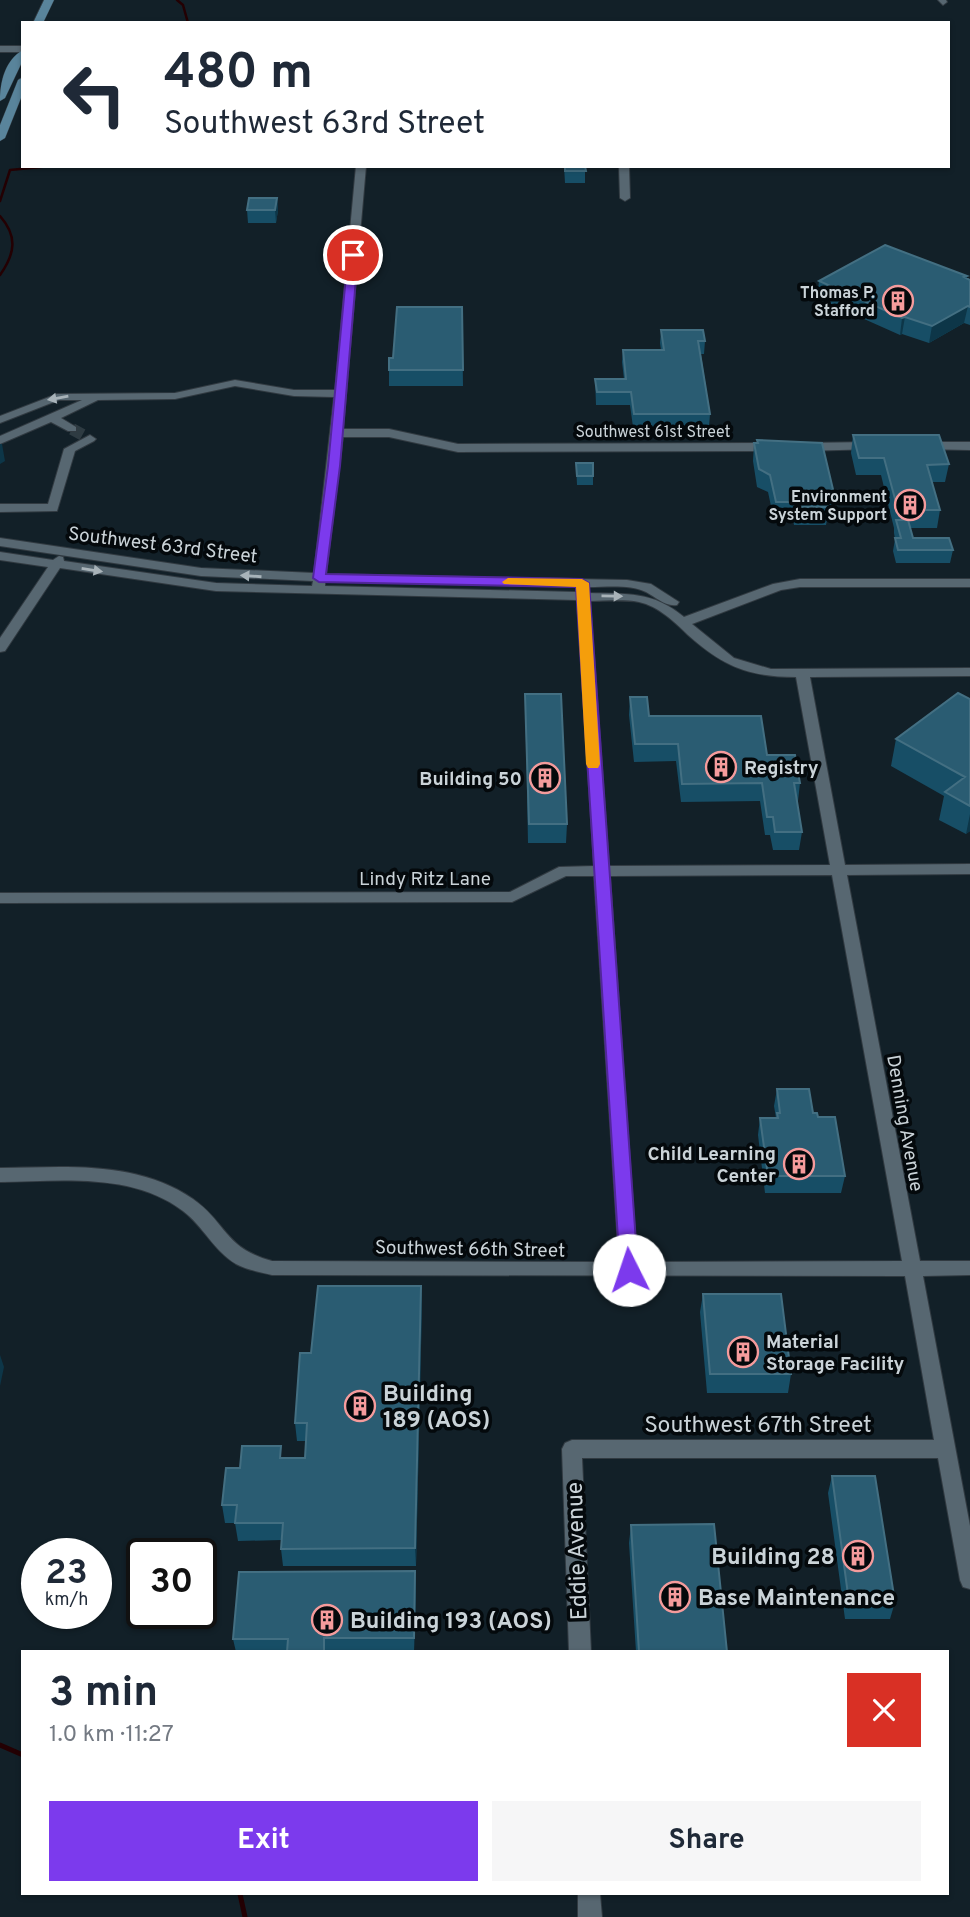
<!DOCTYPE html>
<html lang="en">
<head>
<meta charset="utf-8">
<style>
	body { margin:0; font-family:Overpass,sans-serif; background:#f6f6f7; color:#1f2937; height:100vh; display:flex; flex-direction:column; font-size:26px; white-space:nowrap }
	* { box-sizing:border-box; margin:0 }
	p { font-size:23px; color:#747a83 }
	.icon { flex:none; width:38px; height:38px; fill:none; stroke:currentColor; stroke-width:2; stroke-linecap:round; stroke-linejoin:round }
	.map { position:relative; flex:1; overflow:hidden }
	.drawer { position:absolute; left:21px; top:1650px; width:928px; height:245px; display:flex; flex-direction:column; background:#fff; border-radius:0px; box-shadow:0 2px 5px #0004 }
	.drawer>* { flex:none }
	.hud { position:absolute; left:21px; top:21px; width:929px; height:147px; border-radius:0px; box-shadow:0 2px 5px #0004; background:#fff; color:#1f2937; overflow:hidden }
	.speed { position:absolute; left:21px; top:1538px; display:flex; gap:14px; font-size:35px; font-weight:700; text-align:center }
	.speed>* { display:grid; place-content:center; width:91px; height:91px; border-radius:50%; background:#fff; box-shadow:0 2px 5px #0004; line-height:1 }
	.speed small { font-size:18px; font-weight:400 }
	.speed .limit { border:4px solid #111; border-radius:10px; background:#fff; color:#111 }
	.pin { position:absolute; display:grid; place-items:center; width:60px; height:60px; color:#fff; margin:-30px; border:4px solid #fff; border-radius:50%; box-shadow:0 2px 7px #0007 }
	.me { position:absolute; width:77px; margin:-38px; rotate:356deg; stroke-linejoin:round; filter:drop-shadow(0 0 5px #0008) }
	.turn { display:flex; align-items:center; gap:24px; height:147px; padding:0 28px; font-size:32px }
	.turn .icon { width:91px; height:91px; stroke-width:2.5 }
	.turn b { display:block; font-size:49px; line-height:60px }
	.round { display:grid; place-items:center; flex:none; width:74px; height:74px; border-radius:0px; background:#f6f6f7 }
	.summary { display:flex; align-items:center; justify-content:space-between; height:119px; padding:0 28px }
	h1 { font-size:42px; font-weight:700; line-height:52px }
	.button { display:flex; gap:14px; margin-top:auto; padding:14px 28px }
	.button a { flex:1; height:80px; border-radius:0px; background:#7c3aed; color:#fff; font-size:28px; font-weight:700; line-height:80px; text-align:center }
	.button a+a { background:#f6f6f7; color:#1f2937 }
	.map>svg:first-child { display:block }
</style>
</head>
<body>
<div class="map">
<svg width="970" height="1917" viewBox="0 0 970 1917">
	<rect width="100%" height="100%" fill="#122028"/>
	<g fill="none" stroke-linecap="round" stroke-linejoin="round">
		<!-- stream-far1 -->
		<path stroke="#230003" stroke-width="2.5" d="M177 0 183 5 188 23
			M0 201 10 170 51 166
			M0 216C18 236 15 254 0 275"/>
		<!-- stream -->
		<path stroke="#230003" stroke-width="5" d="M0 1745 23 1755
			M240 1894 245 1917"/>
		<!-- minor-tunnel -->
		<path stroke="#2e3b42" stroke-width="12" stroke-dasharray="12 6" stroke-linecap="butt" d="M72 429 83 435"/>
		<!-- minor casing -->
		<g stroke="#313a41" stroke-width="2">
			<path id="minor" d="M938 0H946L947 2 943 5Z
				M0 46H23V52H0Z
				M356 166H366L343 429H389L458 444 774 443 780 447 774 451 458 452 389 437H343L326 574 627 580 651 584 679 602 677 605C665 607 656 597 646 592 630 584 606 587 589 587V593C627 594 653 591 684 617L773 584 800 579H970V587H800L781 590 692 624 734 658 771 669 970 668V676L810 677 845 865 970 864V874L847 875 920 1261H970V1275L923 1276 970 1526V1589L963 1587 960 1580 938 1458H582L591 1652H569L562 1449 565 1443 572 1440H934L905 1276 272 1275C260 1272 247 1270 236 1264 214 1251 203 1226 183 1211 132 1172 60 1181 0 1182V1168C65 1167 137 1160 193 1199 227 1223 224 1248 272 1261L619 1262 594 876H566L512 902 0 903V893L510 892 559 867 594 866 577 600 216 591 60 568 5 651 0 652V638L48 567 0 560V552L53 560 59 556 63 557 64 561 216 583 312 586 313 581 201 576 0 546V538L201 568 314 573 334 397 294 396 235 386 175 399 98 400 61 418 76 427V431H68L51 422 0 444V436L82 400H59L0 423V416L57 394 175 393 235 380 294 390H335ZM325 581 576 587V592L325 586ZM590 601C605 601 623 599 639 602 658 606 675 622 688 635 723 666 748 677 796 677L830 865 609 866ZM832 875 902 1261 637 1262 610 876Z
				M619 166H629L630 198 625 201 620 198Z
				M90 435 96 439 94 441 75 451 57 511 0 512V504H48L64 449Z
				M872 442 878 446 876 449 803 451 797 447 803 443Z
				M922 442H970V450L918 449 916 446Z
				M578 1894H600L602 1917H578Z"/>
		</g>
		<!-- secondary casing -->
		<g stroke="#313a41" stroke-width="1">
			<path id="secondary" d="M44 0H54L43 23H33Z
				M23 50V60L5 98 0 101C0 82 5 60 23 50Z
				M23 77V93L5 138 0 141V125L18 80Z"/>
		</g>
		<!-- minor -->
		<use href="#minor" fill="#576771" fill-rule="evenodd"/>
		<!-- secondary -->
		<use href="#secondary" fill="#59849b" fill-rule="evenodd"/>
	</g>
	<!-- wall -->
	<path fill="#174e66" d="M564 166H585V183H565Z
		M277 198 278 210 276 223H248L247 210Z
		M967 276V278L970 280V325L964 323 929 343 902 334 900 335 817 298 819 281Z
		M462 307 463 386H389V370L393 358Z
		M661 330 705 341 704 354H701L710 414 709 427H633L630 405H596L595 379H624L622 362 623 350H661L660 343Z
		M853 435 949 464 945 482H932L940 510 937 528H910L913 538 953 550 950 563H896L893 551 895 539 894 533V528L881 475H856L851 453Z
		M757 440 836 502 833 520H827L826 525H794L793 520H774L768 492 757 487 753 461 754 443H757Z
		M576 463 593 476V485H577Z
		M525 694 567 824 566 843H528Z
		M630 697 649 716 767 755 800 783 798 801H797L802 832 799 850H773L770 835H765L760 801 681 802 676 761 634 762 629 715Z
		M970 699V831L966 834 939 820 944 796 891 766 896 739Z
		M777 1089 818 1117 845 1176 841 1193H765L758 1135 760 1118H776L774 1106Z
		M421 1286 422 1304 416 1566H283L281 1549 282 1540 238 1541 235 1523H225L222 1505 240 1468 305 1458 306 1441H297L295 1423 311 1353Z
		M703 1294 791 1374 788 1393H707L700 1312Z
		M832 1476 895 1602 890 1619H845L828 1493Z
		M631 1525 727 1652H636L629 1543Z
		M415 1571 416 1588 414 1652H236L233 1639Z"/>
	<!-- shaded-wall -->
	<path fill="#0d3648" d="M277 198 278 210 276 223 275 210Z
		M968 306 964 323 929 343 932 326Z
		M905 317 902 334 900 335 902 318Z
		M0 444H2L5 461 0 464Z
		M970 814V831L966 834Z
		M421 1286 422 1304 416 1566 415 1548Z
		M0 1355 4 1367 0 1386Z
		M415 1571 416 1588 414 1652V1638Z"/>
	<!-- building -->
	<path fill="#2a5c72" stroke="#436f82" stroke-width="2" d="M565 166H585L586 171H565Z
		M249 198H277L275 210H247Z
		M885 245 967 276 964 277 970 280V307L968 306 932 326 905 317 902 318 819 281Z
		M397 307H462L463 370H389V358H393Z
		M661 330H703L705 341H698L710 414H634L631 392H597L595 379H626L623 350H664Z
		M853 435H939L949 464 927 465 940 510H898L884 458H859Z
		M757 440 822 443 836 502H828L829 507H796L795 502H776L770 475 759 469 754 443H758Z
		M576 463H593V476H577Z
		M896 520H908L913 538H949L953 550H898L895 538H901Z
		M958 693 970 699V806L945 792 965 777 896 739Z
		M525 694H561L567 824H529Z
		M630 697H647L649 716H761L767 755H795L800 783H794L802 832H775L773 817H767L762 783 682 784 678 744H635Z
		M777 1089H809L813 1113H817L818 1117H835L845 1176H768L760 1118H778L777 1113H780Z
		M318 1286H421L415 1548 281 1549 283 1523H235L237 1505H222L226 1468H240L242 1446H281L280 1458H305L307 1423H295L300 1353H311Z
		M703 1294H781L791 1374H710Z
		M832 1476H875L895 1602H849Z
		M714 1524 727 1652H639L631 1525Z
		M415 1571 414 1638H324V1652H287L288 1639H233L239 1572Z"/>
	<!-- one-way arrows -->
	<defs><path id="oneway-solid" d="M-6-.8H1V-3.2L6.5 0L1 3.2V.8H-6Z" transform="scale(1.75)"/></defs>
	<g fill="#a8b3b9">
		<use href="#oneway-solid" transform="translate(58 398) rotate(170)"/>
		<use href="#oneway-solid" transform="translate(92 570) rotate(9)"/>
		<use href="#oneway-solid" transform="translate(251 576) rotate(-176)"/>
		<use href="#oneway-solid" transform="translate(612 596) rotate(1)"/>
	</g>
	<!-- route -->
	<path fill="#7c3aed" stroke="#51269a" stroke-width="2" d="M353 251 358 255 340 466 326 574 582 579 589 583 638 1270 636 1276 629 1278 623 1276 620 1270 576 587 319 582 313 578 328 466 348 255Z"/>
	<!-- slow -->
	<path fill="#f59e0b" d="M508 578 582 579 589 583 600 764 598 768H588L586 764 576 587 504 584 502 582Z"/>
	<!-- icons -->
	<defs>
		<g id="building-ring" transform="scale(1.575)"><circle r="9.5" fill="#04090c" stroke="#f59b9c" stroke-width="1.5"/><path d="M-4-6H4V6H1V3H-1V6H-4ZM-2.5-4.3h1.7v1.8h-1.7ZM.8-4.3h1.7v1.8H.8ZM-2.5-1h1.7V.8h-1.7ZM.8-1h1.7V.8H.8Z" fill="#f59b9c"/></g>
	</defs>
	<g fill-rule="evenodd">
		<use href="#building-ring" x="898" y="301"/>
		<use href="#building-ring" x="910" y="505"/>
		<use href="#building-ring" x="721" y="767"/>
		<use href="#building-ring" x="545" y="778"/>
		<use href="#building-ring" x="799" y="1164"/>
		<use href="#building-ring" x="743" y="1352"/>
		<use href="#building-ring" x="360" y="1406"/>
		<use href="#building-ring" x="858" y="1556"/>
		<use href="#building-ring" x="675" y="1597"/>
		<use href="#building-ring" x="327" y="1620"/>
	</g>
	<g text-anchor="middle" stroke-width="7" stroke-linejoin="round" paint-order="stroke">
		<!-- far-poi labels -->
		<g font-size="16" font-weight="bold" fill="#cad3d8" stroke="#04090c" text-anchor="end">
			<text x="875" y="298">Thomas P.<tspan x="875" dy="18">Stafford</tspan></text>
			<text x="887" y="502">Environment<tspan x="887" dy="18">System Support</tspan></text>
		</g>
		<!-- far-street labels -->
		<g font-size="16" fill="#cad3d8" stroke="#04090c">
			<text x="653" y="437">Southwest 61st Street</text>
		</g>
		<!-- street labels -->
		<g font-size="19" fill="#cad3d8" stroke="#04090c">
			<text transform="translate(163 544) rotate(7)" y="7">Southwest 63rd Street</text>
			<text x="425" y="885">Lindy Ritz Lane</text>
			<text transform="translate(906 1123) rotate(80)" y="7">Denning Avenue</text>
			<text transform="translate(470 1248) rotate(1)" y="7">Southwest 66th Street</text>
		</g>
		<!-- poi labels -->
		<g font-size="19" font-weight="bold" fill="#cad3d8" stroke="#04090c" text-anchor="start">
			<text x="744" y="774">Registry</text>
			<text x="522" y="785" text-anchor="end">Building 50</text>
			<text x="776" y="1160" text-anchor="end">Child Learning<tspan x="776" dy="22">Center</tspan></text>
			<text x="766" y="1348">Material<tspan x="766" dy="22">Storage Facility</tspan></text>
		</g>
		<!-- near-poi labels -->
		<g font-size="23" font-weight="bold" fill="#cad3d8" stroke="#04090c" text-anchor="start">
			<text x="383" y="1401">Building<tspan x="383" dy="26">189 (AOS)</tspan></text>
			<text x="835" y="1564" text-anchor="end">Building 28</text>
			<text x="698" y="1605">Base Maintenance</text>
			<text x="350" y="1628">Building 193 (AOS)</text>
		</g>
		<!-- near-street labels -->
		<g font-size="23" fill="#cad3d8" stroke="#04090c">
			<text x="758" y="1432">Southwest 67th Street</text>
			<text transform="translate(576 1551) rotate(-92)" y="8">Eddie Avenue</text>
		</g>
	</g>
</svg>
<div class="speed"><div>23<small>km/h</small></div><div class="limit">30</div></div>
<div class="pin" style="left:353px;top:255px;background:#d93025"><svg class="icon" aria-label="arrive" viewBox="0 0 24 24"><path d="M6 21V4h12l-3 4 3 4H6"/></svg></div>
<svg class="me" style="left:629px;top:1270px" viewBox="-20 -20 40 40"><circle r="19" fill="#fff"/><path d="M0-13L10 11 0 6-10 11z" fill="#7c3aed"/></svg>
<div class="hud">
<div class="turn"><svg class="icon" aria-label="left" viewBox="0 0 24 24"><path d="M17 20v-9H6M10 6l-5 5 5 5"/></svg><div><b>480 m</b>Southwest 63rd Street</div></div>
</div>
<section class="drawer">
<div class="summary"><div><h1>3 min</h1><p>1.0 km · 11:27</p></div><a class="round" style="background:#d93025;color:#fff"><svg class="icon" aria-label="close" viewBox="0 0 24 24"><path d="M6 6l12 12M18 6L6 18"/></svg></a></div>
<div class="button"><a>Exit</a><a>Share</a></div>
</section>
</div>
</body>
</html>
